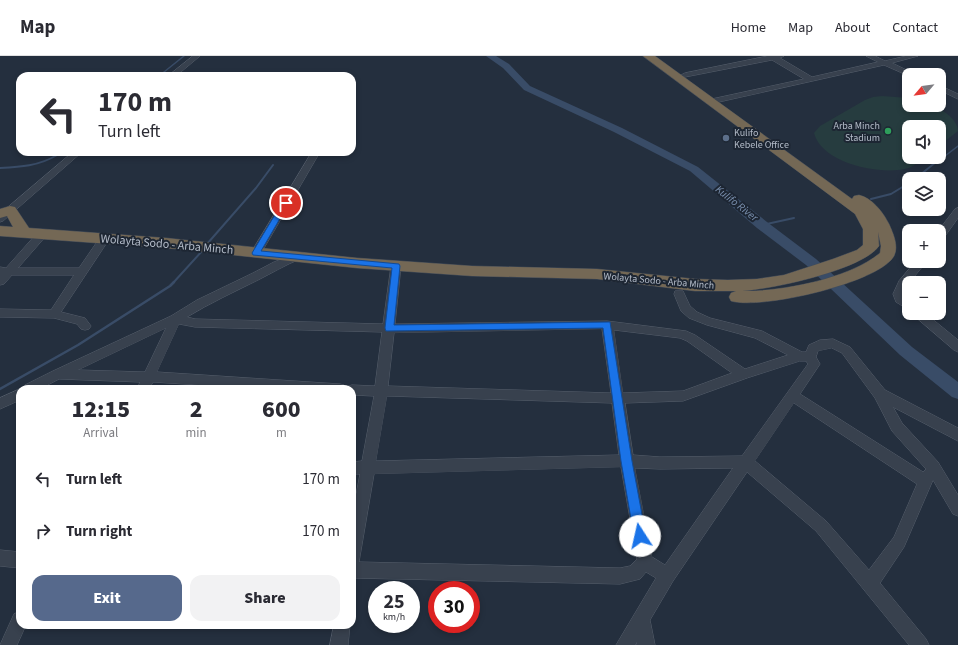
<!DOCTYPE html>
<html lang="en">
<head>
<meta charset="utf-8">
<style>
	body { margin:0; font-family:"Source Sans 3",sans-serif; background:#f2f2f3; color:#2b2b33; height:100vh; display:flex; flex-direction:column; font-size:15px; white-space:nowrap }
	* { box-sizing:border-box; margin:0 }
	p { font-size:13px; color:#7c7c81 }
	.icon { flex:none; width:22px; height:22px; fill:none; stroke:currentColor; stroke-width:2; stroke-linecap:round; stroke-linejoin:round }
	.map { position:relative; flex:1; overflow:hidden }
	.side { position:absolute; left:16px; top:329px; width:340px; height:244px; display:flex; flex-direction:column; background:#fff; border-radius:12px; box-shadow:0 2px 6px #0003 }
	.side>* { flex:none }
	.hud { position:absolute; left:16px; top:16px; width:340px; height:84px; border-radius:12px; box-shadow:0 2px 6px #0003; background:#fff; color:#2b2b33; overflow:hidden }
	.needle { width:26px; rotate:241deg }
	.controls { position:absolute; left:902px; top:12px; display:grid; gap:8px }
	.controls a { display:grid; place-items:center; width:44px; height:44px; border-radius:8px; background:#fff; box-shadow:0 2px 6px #0003; font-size:20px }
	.speed { position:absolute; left:368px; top:525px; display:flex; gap:8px; font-size:20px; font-weight:700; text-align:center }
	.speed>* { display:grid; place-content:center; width:52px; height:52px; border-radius:50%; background:#fff; box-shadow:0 2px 6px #0003; line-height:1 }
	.speed small { font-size:10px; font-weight:400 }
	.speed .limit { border:6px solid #d22; background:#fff; color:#111 }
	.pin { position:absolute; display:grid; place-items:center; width:34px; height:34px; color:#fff; margin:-17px; border:2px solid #fff; border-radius:50%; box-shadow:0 1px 4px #0007 }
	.me { position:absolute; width:44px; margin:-22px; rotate:350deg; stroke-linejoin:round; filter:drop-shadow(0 0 3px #0008) }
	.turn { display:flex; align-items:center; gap:14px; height:84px; padding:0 16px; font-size:18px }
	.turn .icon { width:52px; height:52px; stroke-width:2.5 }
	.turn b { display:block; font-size:28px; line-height:34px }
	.eta { display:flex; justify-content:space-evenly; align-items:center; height:68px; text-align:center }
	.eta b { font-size:24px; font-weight:800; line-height:28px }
	.cta { display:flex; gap:8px; margin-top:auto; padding:8px 16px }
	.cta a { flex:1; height:46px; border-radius:12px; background:#56698c; color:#fff; font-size:16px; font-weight:800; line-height:46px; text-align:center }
	.cta a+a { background:#f2f2f3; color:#2b2b33 }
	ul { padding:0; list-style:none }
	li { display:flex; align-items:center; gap:12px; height:52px; padding:0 16px }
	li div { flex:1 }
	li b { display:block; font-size:15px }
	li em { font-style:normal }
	header { display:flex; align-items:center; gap:24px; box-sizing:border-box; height:56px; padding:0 20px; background:#fff; border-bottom:1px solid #e1e1e2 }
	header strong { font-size:19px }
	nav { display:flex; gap:22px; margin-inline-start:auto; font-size:14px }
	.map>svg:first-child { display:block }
</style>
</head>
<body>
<header>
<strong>Map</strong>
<nav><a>Home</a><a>Map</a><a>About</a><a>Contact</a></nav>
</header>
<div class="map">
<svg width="958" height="589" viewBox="0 0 958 589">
	<rect width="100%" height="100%" fill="#242f3e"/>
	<!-- green -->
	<path fill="#263c3f" d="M882 40 909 42V49C915 49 922 48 929 49 940 51 958 63 958 75L939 90V71H909V101H924C920 105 914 110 909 112 882 120 822 108 814 77L820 70 865 44 873 41Z"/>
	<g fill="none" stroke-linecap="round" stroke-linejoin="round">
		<!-- stream-far2 -->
		<path stroke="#394c67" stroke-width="1.5" d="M159 20 184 0
			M55 100 62 96
			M945 100 958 90"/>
		<!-- stream-far1 -->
		<path stroke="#394c67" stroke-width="2" d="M0 112C20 111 39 110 57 99
			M915 123 936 106
			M871 143 891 138 909 127
			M762 169 794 162
			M207 188 256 132 273 109
			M173 227 203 194"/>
		<!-- stream -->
		<path stroke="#394c67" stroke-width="2.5" d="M0 333 78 289 170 230 174 226"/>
		<!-- river -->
		<path fill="#394c67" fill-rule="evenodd" d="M486 0H496L509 8 530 30 622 72 698 111 767 166 816 203 912 291 958 326V343L952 341 900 299 806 209 757 172 690 115 614 76 524 34 503 12Z"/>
		<!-- minor casing -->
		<g stroke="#565f6c" stroke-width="1">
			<path id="minor" d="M193 0H200L176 20H168Z
				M768 0H784L780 2 812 21 878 6 866 0H875L885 5 906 0H918L892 7 917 19 909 20 884 9 710 48 706 46 707 44 804 23 772 4 685 21 681 19 685 17Z
				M939 29 958 38V43L939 34Z
				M73 96H82L3 165 0 166V158Z
				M312 96H320L260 199H252L251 197Z
				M958 152V162L943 183 939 184 938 175 955 153Z
				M42 175 47 178 46 180 18 212H79L101 180 105 179 110 182 61 256 85 262 91 270 89 273 85 274 81 273 77 268 54 262 0 261V253L51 254 74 219H12L4 228 0 229V211L6 212 38 176Z
				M296 198 300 199 301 201 300 203C285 209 272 217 258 224 234 236 210 247 187 261L195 263 383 268 391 210 392 208H400L401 210 395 268 607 265 686 275 695 279 745 313 788 299 755 282 707 269 689 262 681 255 674 238 675 235H683L690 250 697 256 710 262 762 275 802 296H806L809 289 820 284 833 283 850 291 885 334 958 372V385L893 351 902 367 938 406 958 439V460L953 458 933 424 904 491 880 527 926 583 929 589H909L816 475 747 416 673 525 650 564 655 589H637V586L635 589H616L656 522 646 516 640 523 620 528 352 522V460L360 418H352V406L362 405 374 340 352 339V333H260L153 326 149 333H137L140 326 59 323 40 333H23L25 329 53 315 171 260 197 244 253 217 274 206ZM179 268 195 271 382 276 375 330 352 329 348 330 346 333 344 329 340 328 157 316ZM166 272 145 316 78 314ZM602 273 611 337 388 330 394 277ZM614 274 680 282 687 285 732 317 683 335 623 337ZM832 292 842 297 875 342 892 375 926 413 923 416 800 338 820 308 816 301 818 295ZM800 305H806L808 308 742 400 660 401 633 399 625 347 683 345 747 322ZM387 340 612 347 619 399 376 405ZM794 347 917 428 894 481 869 514 826 465 755 405ZM621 411 637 503 630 510 620 512 359 506 374 418ZM635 412 660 413 733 412 665 509 652 501Z
				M916 205H927L909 227 903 238 909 244V254L896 246 893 238 899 225Z
				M911 257H925L958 284V296L954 294Z
				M20 333V344L0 353V342Z
				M0 494 20 496V512L0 510Z
				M20 556V569H26L17 589H0L14 558Z
				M334 569H350L348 589H330Z"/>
		</g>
		<!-- highway casing -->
		<g stroke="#434c59" stroke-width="1">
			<path id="highway" d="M643 0H655L852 143 854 140 859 139C872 142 883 156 889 168 893 177 899 190 894 200 879 227 760 254 731 245L729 241 731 237 736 235H695L597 223 472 220 357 212 166 192 0 180V170L13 171 7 160 0 162V153L10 150 15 151 29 172 166 182 357 202 472 210 597 213 695 223 728 224 757 223 784 219 833 203 857 194 863 189V173L855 158ZM878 176 881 190 880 197C849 223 780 236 740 235 769 234 863 214 879 190Z"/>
		</g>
		<!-- minor -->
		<use href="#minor" fill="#38414e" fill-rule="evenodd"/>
		<!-- highway -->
		<use href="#highway" fill="#746855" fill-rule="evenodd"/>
	</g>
	<!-- route -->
	<path fill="#1a73e8" stroke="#114b97" d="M286 144 289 147 261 195 399 208 400 210 394 269 610 266 632 405 646 480 644 484 640 485 636 484 634 480 621 405 603 272 386 275 385 272 392 212 253 199 252 197 282 147Z"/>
	<!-- markers -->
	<circle fill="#2e9e5b" stroke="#1d2633" stroke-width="1.5" cx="888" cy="75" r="4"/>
	<circle fill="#5c6f8a" stroke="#1d2633" stroke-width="1.5" cx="726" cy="82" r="4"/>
	<g text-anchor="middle" stroke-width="4" stroke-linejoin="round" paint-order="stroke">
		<!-- far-poi labels -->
		<g font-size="10" fill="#b4bcc9" stroke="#1d2633" text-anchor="end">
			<text x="880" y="73">Arba Minch<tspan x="880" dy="12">Stadium</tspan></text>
			<text x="734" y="80" text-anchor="start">Kulifo<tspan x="734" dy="12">Kebele Office</tspan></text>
		</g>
		<!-- far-street labels -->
		<g font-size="10" fill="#b4bcc9" stroke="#1d2633">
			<text transform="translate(659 224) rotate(5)" y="4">Wolayta Sodo - Arba Minch</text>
		</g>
		<!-- far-water labels -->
		<g font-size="11" font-style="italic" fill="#7c92b1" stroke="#1d2633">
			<text transform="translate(737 147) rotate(38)" y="4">Kulifo River</text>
		</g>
		<!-- street labels -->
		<g font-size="12" fill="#b4bcc9" stroke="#1d2633">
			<text transform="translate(167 188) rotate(5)" y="4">Wolayta Sodo - Arba Minch</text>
		</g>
	</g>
</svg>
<div class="controls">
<a><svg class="needle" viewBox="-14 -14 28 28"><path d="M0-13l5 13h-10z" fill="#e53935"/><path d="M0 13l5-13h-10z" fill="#7c7c81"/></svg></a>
<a><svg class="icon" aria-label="sound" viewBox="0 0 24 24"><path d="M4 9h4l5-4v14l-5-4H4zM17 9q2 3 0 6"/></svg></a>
<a><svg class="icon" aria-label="layers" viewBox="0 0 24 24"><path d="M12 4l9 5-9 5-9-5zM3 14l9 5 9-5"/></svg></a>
<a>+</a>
<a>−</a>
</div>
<div class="speed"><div>25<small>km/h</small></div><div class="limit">30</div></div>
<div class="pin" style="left:286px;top:147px;background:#d93025"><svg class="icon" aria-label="arrive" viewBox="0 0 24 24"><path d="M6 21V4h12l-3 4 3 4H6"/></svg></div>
<svg class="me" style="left:640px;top:480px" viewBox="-20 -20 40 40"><circle r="19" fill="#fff"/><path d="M0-13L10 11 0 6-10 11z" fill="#1a73e8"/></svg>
<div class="hud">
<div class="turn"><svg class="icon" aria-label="left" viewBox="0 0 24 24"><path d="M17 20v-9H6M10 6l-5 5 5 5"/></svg><div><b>170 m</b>Turn left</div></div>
</div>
<section class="side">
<div class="eta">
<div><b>12:15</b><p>Arrival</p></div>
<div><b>2</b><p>min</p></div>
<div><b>600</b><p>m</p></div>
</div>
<ul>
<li><svg class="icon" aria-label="left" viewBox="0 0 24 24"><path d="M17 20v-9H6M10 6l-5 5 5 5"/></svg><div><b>Turn left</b></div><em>170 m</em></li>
<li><svg class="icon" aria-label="right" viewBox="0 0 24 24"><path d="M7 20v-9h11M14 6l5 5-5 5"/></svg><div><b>Turn right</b></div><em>170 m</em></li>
</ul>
<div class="cta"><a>Exit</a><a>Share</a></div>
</section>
</div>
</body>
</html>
